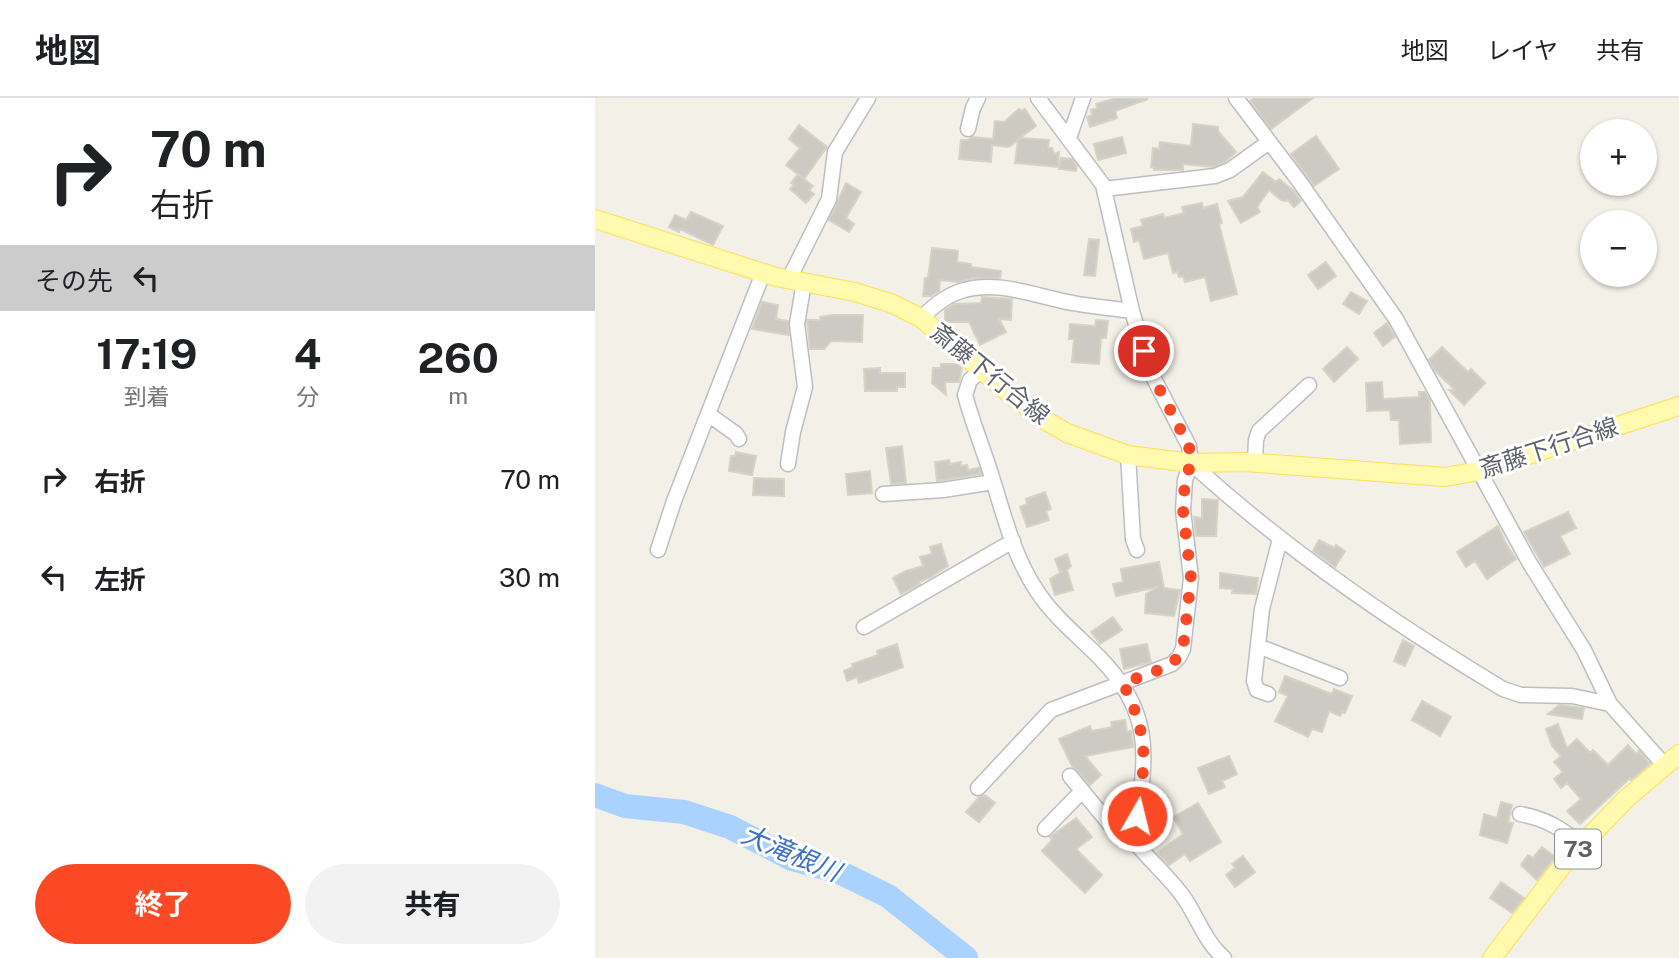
<!DOCTYPE html>
<html lang="ja">
<head>
<meta charset="utf-8">
<style>
	body { margin:0; font-family:"Public Sans","Noto Sans JP",sans-serif; background:#f2f2f2; color:#202124; height:100vh; display:flex; flex-direction:column; font-size:26px; white-space:nowrap }
	* { box-sizing:border-box; margin:0 }
	p { font-size:23px; color:#757577 }
	.icon { flex:none; width:38px; height:38px; fill:none; stroke:currentColor; stroke-width:2; stroke-linecap:round; stroke-linejoin:round }
	.map { position:relative; flex:1; overflow:hidden }
	.panel { display:flex; flex-direction:column; background:#fff; width:595px }
	.panel>* { flex:none }
	.hud { background:#fff; color:#202124; overflow:hidden }
	.controls { position:absolute; left:985px; top:21px; display:grid; gap:14px }
	.controls a { display:grid; place-items:center; width:77px; height:77px; border-radius:50%; background:#fff; box-shadow:0 2px 5px #0004; font-size:35px }
	.pin { position:absolute; display:grid; place-items:center; width:60px; height:60px; color:#fff; margin:-30px; border:4px solid #fff; border-radius:50%; box-shadow:0 2px 7px #0007 }
	.me { position:absolute; width:77px; margin:-38px; rotate:8deg; stroke-linejoin:round; filter:drop-shadow(0 0 5px #0008) }
	.turn { display:flex; align-items:center; gap:24px; height:147px; padding:0 35px; font-size:32px }
	.turn .icon { width:91px; height:91px; stroke-width:2.5 }
	.turn b { display:block; font-size:49px; line-height:60px }
	.then { display:flex; align-items:center; height:66px; padding:0 35px; background:#0003; gap:14px; font-size:26px }
	.eta { display:flex; justify-content:space-evenly; align-items:center; height:119px; text-align:center }
	.eta b { font-size:42px; font-weight:700; line-height:49px }
	.button { display:flex; gap:14px; margin-top:auto; padding:14px 35px }
	.button a { flex:1; height:80px; border-radius:42px; background:#fa4924; color:#fff; font-size:28px; font-weight:700; line-height:80px; text-align:center }
	.button a+a { background:#f2f2f2; color:#202124 }
	ul { padding:0; list-style:none }
	li { display:flex; align-items:center; gap:21px; height:98px; padding:0 35px }
	li div { flex:1 }
	li b { display:block; font-size:26px }
	li em { font-style:normal }
	header { display:flex; align-items:center; gap:42px; box-sizing:border-box; height:98px; padding:0 35px; background:#fff; border-bottom:2px solid #e0e0e0 }
	header strong { font-size:33px }
	nav { display:flex; gap:38px; margin-inline-start:auto; font-size:24px }
	main { display:flex; flex:1; min-height:0 }
	.map>svg:first-child { display:block }
</style>
</head>
<body>
<header>
<strong>地図</strong>
<nav><a>地図</a><a>レイヤ</a><a>共有</a></nav>
</header>
<main>
<section class="panel">
<div class="hud">
<div class="turn"><svg class="icon" aria-label="right" viewBox="0 0 24 24"><path d="M7 20v-9h11M14 6l5 5-5 5"/></svg><div><b>70 m</b>右折</div></div>
<div class="then">その先<svg class="icon" aria-label="left" viewBox="0 0 24 24"><path d="M17 20v-9H6M10 6l-5 5 5 5"/></svg></div>
</div>
<div class="eta">
<div><b>17:19</b><p>到着</p></div>
<div><b>4</b><p>分</p></div>
<div><b>260</b><p>m</p></div>
</div>
<ul>
<li><svg class="icon" aria-label="right" viewBox="0 0 24 24"><path d="M7 20v-9h11M14 6l5 5-5 5"/></svg><div><b>右折</b></div><em>70 m</em></li>
<li><svg class="icon" aria-label="left" viewBox="0 0 24 24"><path d="M17 20v-9H6M10 6l-5 5 5 5"/></svg><div><b>左折</b></div><em>30 m</em></li>
</ul>
<div class="button"><a>終了</a><a>共有</a></div>
</section>
<div class="map">
<svg width="1084" height="860" viewBox="0 0 1084 860">
	<rect width="100%" height="100%" fill="#f2f0e7"/>
	<g fill="none" stroke-linecap="round" stroke-linejoin="round">
		<!-- river -->
		<path stroke="#a9d2ff" stroke-width="24" d="M0 697 30 708 89 714 135 729 197 761 244 774 293 798 371 860"/>
	</g>
	<!-- building -->
	<path fill="#cdcac4" stroke="#d7d3c4" stroke-width="2" d="M521 0 553 1 520 13 522 20 495 29 492 19 497 17 496 12 502 10 501 6Z
		M659 0H718L676 31 655 3Z
		M424 11 426 13 430 11 441 28 425 40 454 42 453 50H457L459 56 464 54 463 69 420 65 423 42 414 49 397 47 396 64 364 61 366 42H373L377 39 398 41 400 23 409 24Z
		M598 26 623 29V33L641 54 630 64 618 69 588 66V72H559V70L556 69 558 50 564 51 565 44 596 48Z
		M204 27 232 49 209 81 191 67 205 50 194 41Z
		M721 38 744 71 719 88 696 56Z
		M527 39 531 55 503 62 499 46Z
		M466 60 477 61 482 68 481 73 464 71Z
		M668 74 681 84 684 81 699 93 706 103 699 109 692 101 691 103 686 102 674 92 662 109 665 114 646 125 633 103 648 99Z
		M203 76 218 88 214 92 219 96 211 105 195 91 199 87 196 85Z
		M251 85 266 94 251 120 259 126 254 134 234 122Z
		M607 105 608 110 622 106 627 125 624 126 642 196 616 203 610 179 590 184 588 178 584 179 582 174 578 175 573 155 549 161 544 142 539 144 536 131 548 128 546 122 568 116 569 120 589 115 587 109Z
		M96 114 128 128 118 147 85 131 84 134 74 129 80 117 91 122Z
		M494 141 504 142 500 178 489 177Z
		M337 150 363 153 362 164 376 166V169L406 173 405 180H379L363 184 345 182 344 193 336 198H328L330 180H333Z
		M731 164 741 178 723 191 713 177Z
		M756 194 772 203 764 216 748 206Z
		M387 199 417 201 416 222 404 221 411 234 385 247 374 224H350V212L359 206 386 205Z
		M167 204 183 207 181 221 193 223 194 237 157 231Z
		M238 217H268L267 244 236 243 229 251H215L212 222H226L225 219Z
		M501 222 513 223 511 240H506L504 266 477 264 479 241H474L475 226 500 228Z
		M792 225 800 239 788 248 779 235Z
		M752 249 763 261 739 284 728 271Z
		M847 249 873 274 876 271 890 285 869 307 854 292H860L840 273 834 262Z
		M346 266H362L367 270 364 284H350L351 297 337 285 338 270H346Z
		M285 270V275H310V289H302V293H270L269 271Z
		M787 284 788 301 824 299V294H830L835 303 836 344 805 346 804 322H796L795 312 772 313 771 285Z
		M307 348 311 385 296 386 291 350Z
		M141 354 161 358 157 377 134 373 136 358H140Z
		M354 362 355 366 366 364V368L372 367 373 372 384 370 386 376 342 383 340 364Z
		M275 373 277 395 253 397 251 376Z
		M159 380 189 381V398L158 397Z
		M450 394 456 411 451 413 454 422 432 429 425 409 432 406 431 401Z
		M607 401 623 402 621 438H601L599 419 607 420Z
		M973 414 981 430 965 438 975 456 949 469 929 434Z
		M903 428 910 444 921 461 892 481 880 463 871 469 862 454Z
		M724 442 739 450 741 447 750 453 740 469 718 453Z
		M346 446 353 468 334 480 324 484 325 486 306 496 298 480 311 473 328 468 325 459 337 456 335 449Z
		M472 456 476 468 472 472 478 492 460 497 455 481 468 473 465 474 460 461Z
		M564 464 569 490 585 492 579 518 550 515 551 496 562 489 521 498 518 486 528 484 526 471Z
		M625 475 663 480 661 496 637 495 638 491 625 490Z
		M518 519 527 532 505 546 496 534Z
		M808 542 819 548 810 568 799 563Z
		M302 546 308 569 264 585 262 579 252 583 249 573 258 569 257 566 283 557 282 553Z
		M552 546 556 564 529 571 525 551Z
		M690 578 737 596 739 591 757 598 750 615 747 614 745 618 734 613 727 634 717 631 713 639 680 623 693 598 684 594Z
		M827 603 856 619 845 638 817 622Z
		M964 607 989 610 987 621 953 616Z
		M530 622 532 634 536 633 538 649 490 658 506 677 495 687 477 668 464 641 495 628 497 633 517 629 516 624Z
		M963 626 972 650 982 641 995 655 998 652 1013 667 1033 647 1041 656 1044 653 1055 666 1036 682 1035 680 985 726 972 713 986 701 972 685 966 690 959 681 968 674 959 664 966 658 957 648 951 631Z
		M634 658 642 676 627 683 630 689 614 696 603 670Z
		M390 697 400 705 384 724 371 714 384 699Z
		M906 704 917 707 913 724 918 725 912 745 885 737 889 716 902 720Z
		M603 705 626 744 595 763 590 756 574 767 562 755 588 736 578 719Z
		M481 720 497 739 481 751 507 777 490 795 447 753 457 742 455 739Z
		M947 749 960 759 942 782 926 767 933 757 938 760Z
		M648 758 660 774 640 789 631 777 640 770 637 766Z
		M906 784 929 800 917 815 895 800Z"/>
	<g fill="none" stroke-linecap="round" stroke-linejoin="round">
		<!-- minor casing -->
		<g stroke="#bbbec3" stroke-width="17">
			<path id="minor" d="M641 0 704 83 801 221 934 464 989 552 1015 606
				M373 31 378 10 383 0
				M474 40 488 0
				M509 91 620 78 635 72 674 44
				M194 181 234 101 240 54 273 0
				M326 220C338 209 350 198 366 193 402 181 443 199 478 205 498 209 518 210 537 213
				M387 272 375 282 370 297C377 323 387 348 395 373 408 413 418 458 442 493 458 518 483 538 504 559 565 621 548 667 540 744 554 762 573 778 587 797 602 817 609 843 629 860
				M113 316 141 336 144 341
				M533 357 538 441 542 452
				M660 364 661 342 664 333 714 287
				M596 365C691 452 798 525 908 591L926 597 977 598 1015 606 1071 669
				M193 366 198 334 210 289 202 226 209 184
				M288 396 348 392 398 384
				M63 452 79 403 168 175
				M269 529 418 443
				M663 548 745 580
				M673 596 662 592 659 583 667 511 685 441
				M475 678 527 741 540 744
				M383 690 456 612 577 566 584 559 588 551 596 480 588 412 590 382 596 365 594 348 555 273 537 213 508 87 443 0
				M925 716C952 721 965 730 987 747
				M450 731 487 693"/>
		</g>
		<!-- major casing -->
		<g stroke="#ffdf53" stroke-width="20">
			<path id="major" d="M0 121 181 179 260 194 298 206 326 220 411 293 448 321 472 335 533 357 596 365 650 364 850 379 884 373 1084 308
				M897 860 971 763 1031 701 1084 656"/>
		</g>
		<!-- minor -->
		<use href="#minor" stroke="#fff" stroke-width="14"/>
		<!-- major -->
		<use href="#major" stroke="#fffaae" stroke-width="18"/>
	</g>
	<g fill="none" stroke-linecap="round" stroke-linejoin="round">
		<!-- route -->
		<path stroke="#fa4924" stroke-width="12" stroke-dasharray="0 21.6" d="M542 718C551 660 554 640 528 585 547 577 579 572 588 551L596 480 588 412 590 383 596 365 594 348 555 273 549 253"/>
	</g>
	<g text-anchor="middle" stroke-width="6" stroke-linejoin="round" paint-order="stroke">
		<!-- shield labels -->
		<rect fill="#fff" stroke="#8e9195" stroke-width="2" x="960" y="731.5" width="46" height="39" rx="5"/>
		<g font-size="23" font-weight="bold" fill="#5e6268">
			<text x="983" y="759">73</text>
		</g>
		<!-- street labels -->
		<g font-size="24" fill="#5e6268" stroke="#fff">
			<text transform="translate(395 276) rotate(39)" y="8">斎藤下行合線</text>
			<text transform="translate(954 350) rotate(-18)" y="8">斎藤下行合線</text>
		</g>
		<!-- water labels -->
		<g font-size="26" font-style="italic" fill="#3d73c6" stroke="#fff">
			<text transform="translate(196 755) rotate(23)" y="9">大滝根川</text>
		</g>
	</g>
</svg>
<div class="controls">
<a>+</a>
<a>−</a>
</div>
<div class="pin" style="left:549px;top:253px;background:#d93025"><svg class="icon" aria-label="arrive" viewBox="0 0 24 24"><path d="M6 21V4h12l-3 4 3 4H6"/></svg></div>
<svg class="me" style="left:542px;top:718px" viewBox="-20 -20 40 40"><circle r="17" fill="#fa4924" stroke="#fff" stroke-width="3"/><path d="M0-11L8 9 0 5-8 9z" fill="#fff"/></svg>
</div>
</main>
</body>
</html>
